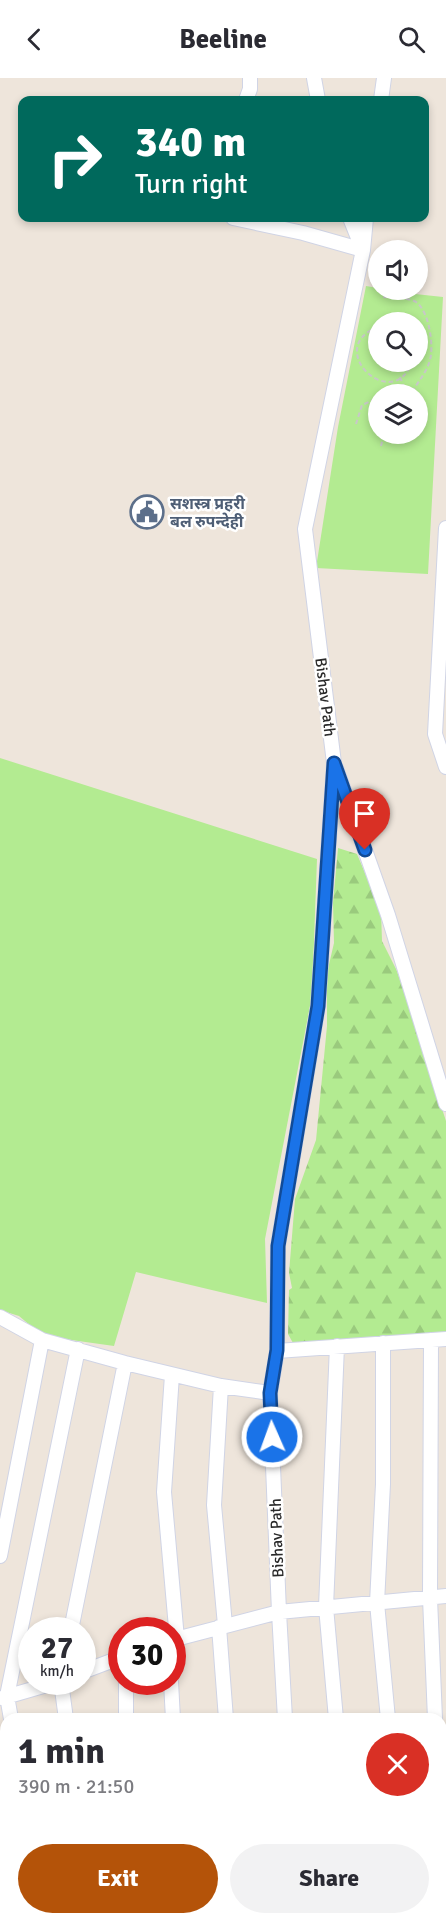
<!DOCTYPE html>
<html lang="en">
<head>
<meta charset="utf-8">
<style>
	body { margin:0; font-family:Signika,"Noto Sans Devanagari",sans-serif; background:#f2f2f3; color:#2b2b33; height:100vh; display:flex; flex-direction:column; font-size:22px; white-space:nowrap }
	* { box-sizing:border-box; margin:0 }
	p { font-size:20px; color:#7c7c81 }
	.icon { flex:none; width:33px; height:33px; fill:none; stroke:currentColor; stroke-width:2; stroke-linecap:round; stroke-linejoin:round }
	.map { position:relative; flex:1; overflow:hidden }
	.panel { position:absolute; left:0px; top:1635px; width:447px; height:212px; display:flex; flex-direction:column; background:#fff; border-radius:18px 18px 0 0; box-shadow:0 3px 9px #0003 }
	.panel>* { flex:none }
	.banner { position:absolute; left:18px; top:18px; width:411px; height:126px; border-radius:12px; box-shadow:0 3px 9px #0003; background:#00695c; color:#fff; overflow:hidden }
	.fabs { position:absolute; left:368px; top:162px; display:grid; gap:12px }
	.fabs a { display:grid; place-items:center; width:60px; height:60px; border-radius:50%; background:#fff; box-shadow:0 3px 9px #0003; font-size:30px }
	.speed { position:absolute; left:18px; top:1539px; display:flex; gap:12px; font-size:30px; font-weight:700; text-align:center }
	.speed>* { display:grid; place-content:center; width:78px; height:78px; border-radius:50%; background:#fff; box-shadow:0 3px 9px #0003; line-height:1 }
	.speed small { font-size:15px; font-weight:400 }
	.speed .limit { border:9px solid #d22; background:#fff; color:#111 }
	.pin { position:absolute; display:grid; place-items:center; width:51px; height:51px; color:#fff; margin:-62px -26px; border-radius:50% 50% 50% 0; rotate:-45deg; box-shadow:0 0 6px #0007 }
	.pin .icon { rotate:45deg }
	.me { position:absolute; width:66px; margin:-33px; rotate:358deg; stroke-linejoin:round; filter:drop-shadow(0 0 4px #0008) }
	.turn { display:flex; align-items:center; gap:21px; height:126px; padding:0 18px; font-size:27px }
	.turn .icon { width:78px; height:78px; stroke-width:2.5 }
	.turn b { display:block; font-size:42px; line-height:51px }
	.round { display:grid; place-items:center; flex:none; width:63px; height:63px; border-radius:32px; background:#f2f2f3 }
	.headline { display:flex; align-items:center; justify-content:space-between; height:102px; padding:0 18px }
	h1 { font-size:36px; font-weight:700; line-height:45px }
	.button { display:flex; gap:12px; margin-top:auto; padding:12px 18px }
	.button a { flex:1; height:69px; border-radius:36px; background:#b45309; color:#fff; font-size:24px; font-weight:700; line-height:69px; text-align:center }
	.button a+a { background:#f2f2f3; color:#2b2b33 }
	header { display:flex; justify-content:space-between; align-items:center; height:78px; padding:0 18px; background:#fff; font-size:27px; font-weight:700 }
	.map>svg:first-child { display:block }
</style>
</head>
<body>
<header><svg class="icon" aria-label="back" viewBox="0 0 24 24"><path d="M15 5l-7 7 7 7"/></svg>Beeline<svg class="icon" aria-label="search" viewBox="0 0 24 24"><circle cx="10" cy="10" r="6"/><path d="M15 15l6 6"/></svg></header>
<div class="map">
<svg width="446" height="1846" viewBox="0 0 446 1846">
	<defs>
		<pattern id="forest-firs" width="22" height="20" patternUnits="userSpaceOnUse" patternTransform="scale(1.5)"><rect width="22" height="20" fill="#b3eb91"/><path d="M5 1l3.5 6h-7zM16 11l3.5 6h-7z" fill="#9aca7d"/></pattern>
	</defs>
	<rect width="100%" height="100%" fill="#eee5db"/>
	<!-- grass -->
	<path fill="#b3eb91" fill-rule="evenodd" d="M366 208 378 210V212L443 219 428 496 316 490 338 349ZM378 244H417V284H378ZM378 316H417V356H378Z
		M0 680 317 781 312 918 265 1161 267 1225 136 1194 114 1268 43 1258 19 1238 0 1232Z"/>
	<!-- forest -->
	<path fill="url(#forest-firs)" d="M338 770 357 776 381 833 382 863 397 893 446 1043V1256L293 1265 288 1256 289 1212 292 1210 289 1195 295 1121 316 1062 327 948V895L334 865 333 825Z"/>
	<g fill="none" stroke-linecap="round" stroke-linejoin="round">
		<!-- street casing -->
		<g stroke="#d0d4e5" stroke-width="16">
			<path id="street" d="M314 0 318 22
				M246 22 250 11V0
				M381 22 384 0
				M233 140 303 155 363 172
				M350 140 362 170
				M446 450 435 656 446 689
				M336 690 388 837 446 1026
				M0 1239 42 1262 125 1285 221 1308 270 1315
				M431 1262 430 1520 435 1641
				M383 1265V1406L377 1525 388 1641
				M277 1273 446 1261
				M172 1297 164 1414 177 1561
				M221 1308 214 1427 225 1547
				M0 1478 42 1262
				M219 1549 226 1641
				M71 1552 125 1285
				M172 1562 279 1534 446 1518
				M82 1594 122 1579
				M61 1604 66 1641
				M126 1604V1641
				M171 1604 173 1641
				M2 1620 57 1604
				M11 1641 7 1618 78 1271
				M285 1641 279 1534 270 1315 277 1273 278 1168 318 928 334 685 305 451 363 172 366 140
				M336 1641 326 1529 337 1268
				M441 1718H446
				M441 1781 444 1846
				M0 1797 6 1798
				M148 1840V1846
				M229 1840V1846
				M350 1840V1846
				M8 1846 9 1840
				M60 1846 61 1840
				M299 1846V1840
				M403 1846V1840"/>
		</g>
		<!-- path -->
		<path stroke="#c8c8c8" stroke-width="2" stroke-dasharray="4.5 3" stroke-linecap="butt" d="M385 212 383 219C393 220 408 219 416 224 429 233 434 267 430 282 427 293 420 301 414 311L389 316
			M378 249C322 270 393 337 412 284
			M400 299 405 312
			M356 346 362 327 378 320
			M381 368 384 356"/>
		<!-- street -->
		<use href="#street" stroke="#fff" stroke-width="14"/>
	</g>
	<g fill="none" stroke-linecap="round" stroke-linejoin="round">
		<!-- route casing -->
		<g stroke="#114b97" stroke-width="15">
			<path id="route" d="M272 1359 270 1315 277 1272 278 1168 318 928 334 685 365 772"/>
		</g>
		<!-- route -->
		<use href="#route" stroke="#1a73e8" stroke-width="10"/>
	</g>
	<!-- icons -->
	<defs>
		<g id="civic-ring" transform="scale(1.725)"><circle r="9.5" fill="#fff" stroke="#5c6f8a" stroke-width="1.5"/><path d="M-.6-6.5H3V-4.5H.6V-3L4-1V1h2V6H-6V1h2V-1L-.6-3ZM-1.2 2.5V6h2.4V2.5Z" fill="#5c6f8a"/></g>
	</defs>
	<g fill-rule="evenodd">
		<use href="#civic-ring" x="147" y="434"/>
	</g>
	<g text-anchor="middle" stroke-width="5" stroke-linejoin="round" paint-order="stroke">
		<!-- service labels -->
		<g font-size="16" font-weight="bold" fill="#4e5e75" stroke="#fff" text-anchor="start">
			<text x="170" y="431">सशस्त्र प्रहरी<tspan x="170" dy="18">बल रुपन्देही</tspan></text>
		</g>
		<!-- street labels -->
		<g font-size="16" fill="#2a2a2a" stroke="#fff">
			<text transform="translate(326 619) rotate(83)" y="6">Bishav Path</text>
			<text transform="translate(276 1460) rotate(-92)" y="6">Bishav Path</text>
		</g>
	</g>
</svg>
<div class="fabs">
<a><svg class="icon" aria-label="sound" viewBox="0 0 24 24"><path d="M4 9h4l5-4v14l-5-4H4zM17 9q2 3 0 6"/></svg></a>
<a><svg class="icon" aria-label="search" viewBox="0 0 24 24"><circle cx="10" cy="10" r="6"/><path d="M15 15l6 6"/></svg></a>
<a><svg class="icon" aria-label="layers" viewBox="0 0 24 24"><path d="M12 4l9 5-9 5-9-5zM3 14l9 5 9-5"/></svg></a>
</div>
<div class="speed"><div>27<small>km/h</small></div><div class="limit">30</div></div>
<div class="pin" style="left:365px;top:772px;background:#d93025"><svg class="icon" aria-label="arrive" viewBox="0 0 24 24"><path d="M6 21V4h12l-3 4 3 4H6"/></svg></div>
<svg class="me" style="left:272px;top:1359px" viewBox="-20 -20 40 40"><circle r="17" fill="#1a73e8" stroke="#fff" stroke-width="3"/><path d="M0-11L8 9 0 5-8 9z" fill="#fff"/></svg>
<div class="banner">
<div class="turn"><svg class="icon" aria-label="right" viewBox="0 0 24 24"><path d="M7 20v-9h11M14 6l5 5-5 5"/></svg><div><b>340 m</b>Turn right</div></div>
</div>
<section class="panel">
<div class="headline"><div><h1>1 min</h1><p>390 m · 21:50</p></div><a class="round" style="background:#d93025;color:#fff"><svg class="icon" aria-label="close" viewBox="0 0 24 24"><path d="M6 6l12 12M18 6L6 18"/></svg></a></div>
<div class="button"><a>Exit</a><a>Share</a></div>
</section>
</div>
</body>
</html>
